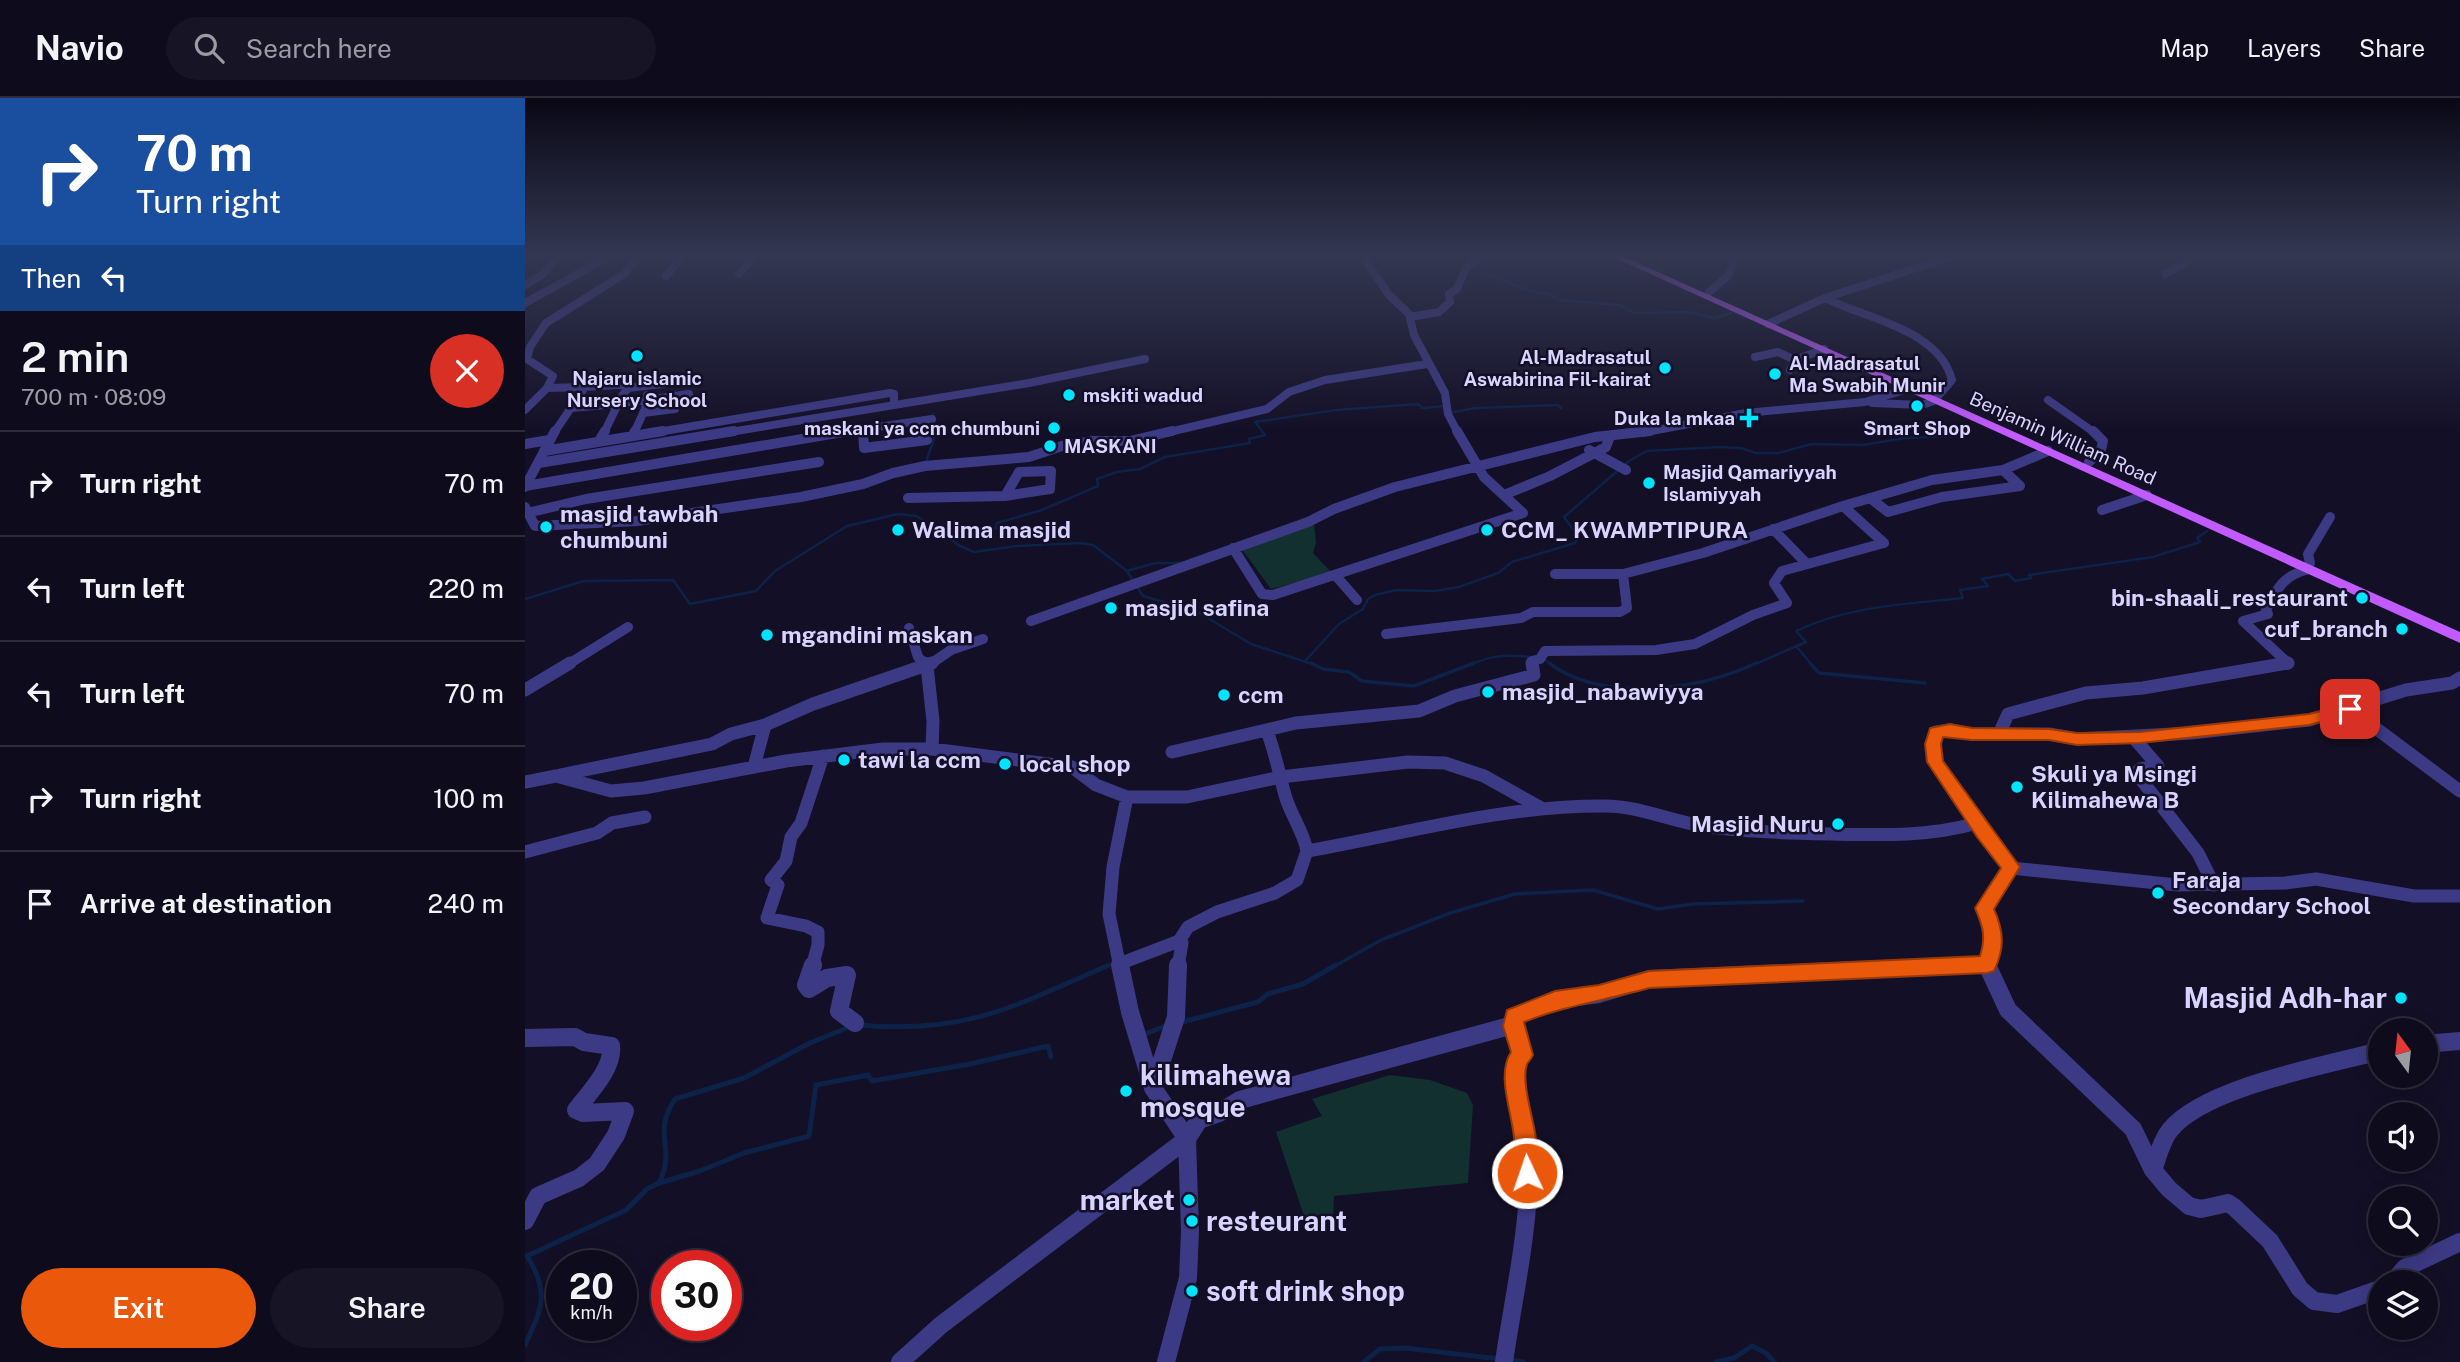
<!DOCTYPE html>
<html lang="en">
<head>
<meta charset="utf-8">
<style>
	body { margin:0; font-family:"Public Sans",sans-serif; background:#171425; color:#f1f3f6; height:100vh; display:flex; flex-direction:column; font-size:26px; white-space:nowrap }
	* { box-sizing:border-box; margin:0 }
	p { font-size:23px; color:#9b9ba3 }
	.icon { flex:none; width:38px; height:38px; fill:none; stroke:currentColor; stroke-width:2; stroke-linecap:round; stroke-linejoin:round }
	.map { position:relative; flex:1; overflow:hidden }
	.drawer { display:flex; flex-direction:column; background:#0e0b1c; width:525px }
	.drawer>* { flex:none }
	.top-card { background:#1a4fa0; color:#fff; overflow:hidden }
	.needle { width:46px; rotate:345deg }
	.buttons { position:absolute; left:1843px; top:920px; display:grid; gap:14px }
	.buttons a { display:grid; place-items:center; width:70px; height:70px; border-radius:50%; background:#0e0b1c; box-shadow:0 4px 18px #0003,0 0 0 2px #2e2b3b; font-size:35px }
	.speed { position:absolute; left:21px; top:1152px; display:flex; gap:14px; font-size:35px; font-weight:700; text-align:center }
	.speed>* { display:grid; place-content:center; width:91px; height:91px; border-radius:50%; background:#0e0b1c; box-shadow:0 4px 18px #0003,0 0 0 2px #2e2b3b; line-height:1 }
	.speed small { font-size:18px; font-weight:400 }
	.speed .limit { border:10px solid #d22; background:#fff; color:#111 }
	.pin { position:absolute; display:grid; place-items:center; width:60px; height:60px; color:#fff; margin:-30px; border-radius:14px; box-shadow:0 4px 10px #0006 }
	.me { position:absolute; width:77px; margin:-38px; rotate:357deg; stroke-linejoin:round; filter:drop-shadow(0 0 5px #0008) }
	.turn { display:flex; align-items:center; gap:24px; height:147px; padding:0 21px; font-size:32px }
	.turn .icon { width:91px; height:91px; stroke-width:2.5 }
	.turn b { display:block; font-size:49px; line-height:60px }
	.then { display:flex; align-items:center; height:66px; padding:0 21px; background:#0003; gap:14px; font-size:26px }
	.round { display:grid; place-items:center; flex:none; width:74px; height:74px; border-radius:37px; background:#171425 }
	.head { display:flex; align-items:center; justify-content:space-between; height:119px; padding:0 21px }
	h1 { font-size:42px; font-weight:600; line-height:52px }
	.primary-button { display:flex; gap:14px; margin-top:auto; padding:14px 21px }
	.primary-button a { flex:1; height:80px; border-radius:42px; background:#ea580c; color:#fff; font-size:28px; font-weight:600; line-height:80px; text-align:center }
	.primary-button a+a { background:#171425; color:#f1f3f6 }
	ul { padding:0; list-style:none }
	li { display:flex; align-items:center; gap:21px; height:105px; padding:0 21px; border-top:2px solid #2e2b3b }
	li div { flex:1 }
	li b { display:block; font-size:26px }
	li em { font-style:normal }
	header { display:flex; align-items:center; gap:42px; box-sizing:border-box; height:98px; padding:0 35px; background:#0e0b1c; border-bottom:2px solid #2e2b3b }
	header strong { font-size:33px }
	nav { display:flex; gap:38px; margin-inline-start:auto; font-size:24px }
	.search { width:490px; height:63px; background:#171425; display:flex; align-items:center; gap:18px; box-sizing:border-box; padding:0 24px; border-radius:38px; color:#9b9ba3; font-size:26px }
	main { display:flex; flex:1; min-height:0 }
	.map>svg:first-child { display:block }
</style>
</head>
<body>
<header>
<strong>Navio</strong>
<div class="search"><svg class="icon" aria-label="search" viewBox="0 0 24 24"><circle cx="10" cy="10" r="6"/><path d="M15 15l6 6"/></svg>Search here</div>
<nav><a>Map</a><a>Layers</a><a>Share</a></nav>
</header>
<main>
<section class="drawer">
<div class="top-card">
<div class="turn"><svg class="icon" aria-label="right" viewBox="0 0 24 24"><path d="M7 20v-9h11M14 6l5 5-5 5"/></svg><div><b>70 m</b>Turn right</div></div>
<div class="then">Then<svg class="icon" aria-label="left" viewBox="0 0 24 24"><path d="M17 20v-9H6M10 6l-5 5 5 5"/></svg></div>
</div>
<div class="head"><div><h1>2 min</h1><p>700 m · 08:09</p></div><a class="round" style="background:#d93025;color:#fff"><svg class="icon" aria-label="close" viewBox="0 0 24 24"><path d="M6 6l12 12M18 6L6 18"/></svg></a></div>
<ul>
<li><svg class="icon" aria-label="right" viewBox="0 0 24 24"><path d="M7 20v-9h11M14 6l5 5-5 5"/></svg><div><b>Turn right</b></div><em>70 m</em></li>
<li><svg class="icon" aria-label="left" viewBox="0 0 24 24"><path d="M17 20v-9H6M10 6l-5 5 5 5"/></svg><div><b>Turn left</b></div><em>220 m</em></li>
<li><svg class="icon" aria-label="left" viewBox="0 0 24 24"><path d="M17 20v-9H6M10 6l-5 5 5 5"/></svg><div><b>Turn left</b></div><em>70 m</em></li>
<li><svg class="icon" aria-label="right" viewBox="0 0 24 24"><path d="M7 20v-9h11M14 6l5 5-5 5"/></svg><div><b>Turn right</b></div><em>100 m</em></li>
<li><svg class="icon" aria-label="arrive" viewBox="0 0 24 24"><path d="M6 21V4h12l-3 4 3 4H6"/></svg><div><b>Arrive at destination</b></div><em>240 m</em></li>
</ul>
<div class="primary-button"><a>Exit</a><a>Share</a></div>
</section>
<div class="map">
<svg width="1935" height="1264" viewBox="0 0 1935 1264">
	<rect width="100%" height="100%" fill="#130f26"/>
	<!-- green -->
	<path fill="#12302f" d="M789 424 791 445 788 455 807 475 746 491 716 450Z
		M865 977 905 982 942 995 948 1007 943 1085 809 1098 808 1120 780 1121 751 1034 797 1018 787 1001Z"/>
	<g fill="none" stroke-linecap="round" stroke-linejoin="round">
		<!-- stream-far2 -->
		<path stroke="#0c2248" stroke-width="2.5" d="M952 164 964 177 1005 193 1025 196 1034 202 1095 207 1108 215 1162 214 1189 220 1207 215
			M924 315 950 310 1033 307 1036 310
			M401 364 409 341 408 316
			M427 440 471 430 472 425 517 412 573 388 572 381 592 374 615 371 640 359 725 345 724 341 740 337 730 324 811 312 893 306 897 310 921 308
			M602 473 630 465H656
			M0 501 59 483 148 482 165 506 231 493 250 473 322 428 373 416 391 418 413 430 433 447 449 454 492 448 556 445 568 447 602 473 618 498 671 513 726 546 790 567
			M1271 548 1287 567
			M1018 560 1027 567
			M781 562 814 526 838 511 843 501 850 497 871 492 910 493 934 489 973 475 987 464 1050 445 1053 439 1039 419 1104 363 1122 353 1194 349 1216 350 1231 355H1253L1287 346 1338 347 1380 340 1431 338 1446 329
			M946 567C967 556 984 557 1007 559
			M1228 567 1281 544 1271 533C1324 508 1380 506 1438 500L1435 492 1463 488 1457 481 1483 476 1490 483 1506 480 1504 477 1628 459 1675 444 1672 440 1682 433"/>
		<!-- stream-far1 -->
		<path stroke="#0c2248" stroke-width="3.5" d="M786 565 798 571 824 574 837 583 889 588 949 565
			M1024 565C1077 605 1174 593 1231 565
			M1285 565 1294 575 1400 585
			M579 869 587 866
			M808 869 856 842 925 815 990 796 1068 792 1133 811 1168 806 1278 803"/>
		<!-- stream -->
		<path stroke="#0c2248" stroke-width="5" d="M657 924 733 904 743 896 778 886 811 867
			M334 927C440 937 490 908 584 867
			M618 937 643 927
			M134 1085C152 1049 126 1037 150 1001L219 980 285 945 324 929
			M2 1158 101 1112 122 1091 134 1085 175 1073 219 1055 284 1038 291 987 343 977 347 983 445 966 523 948 526 959
			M0 1247C17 1211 25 1194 2 1158
			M986 1262 998 1264
			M839 1264 855 1251 880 1250 975 1261
			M1191 1264 1209 1260 1227 1248 1241 1255 1249 1264"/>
		<!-- minor-far3 -->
		<path stroke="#3d3a85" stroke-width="8" d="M844 157 840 162 864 197 884 216 889 237 920 295 923 316 933 335
			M214 176 230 157
			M1640 176 1674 157
			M141 178 158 157
			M0 187 18 176 34 157
			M1184 194 1203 178 1209 164 1201 157
			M0 205 87 157
			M885 219 914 214 925 204 924 196 932 191 941 170 958 157
			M1243 226 1300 200
			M1230 259 1253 254 1270 262
			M1265 272 1270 262 1299 251
			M60 289 105 286 106 289
			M1413 298 1427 282C1414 231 1341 221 1300 200L1430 157
			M1523 302 1570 335
			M1347 305 1397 307 1412 302
			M91 306 103 290 145 285
			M93 306 164 296
			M46 310 93 306 79 335
			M0 312 22 290
			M118 315 150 311
			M338 332V335
			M29 335 60 289 22 290 28 278 2 261 5 249 21 225 99 176 115 157
			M109 335 120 311 122 297
			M127 335 365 295 369 296V306
			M199 335 504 285 620 261
			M312 335 407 321
			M640 335 742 311 764 294 800 282 902 266
			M1116 335 1221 315 1340 304 1386 290"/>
		<!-- minor-far2 -->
		<path stroke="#3d3a85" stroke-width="10" d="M338 333 339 350 402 342
			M108 337 110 333
			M74 343 80 333
			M0 346 24 342
			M1064 352 1101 372
			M19 353 138 333
			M1564 364 1576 352 1578 343 1568 333
			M14 365 209 333
			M526 373 525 391 480 398 494 374Z
			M0 388 324 333
			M0 389 30 333
			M979 397 1025 378 1081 349 1085 338
			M383 400 480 398
			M1345 400 1363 414 1417 399 1495 388 1478 372
			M0 409 10 428 112 423 276 399 338 386 368 375 400 368 504 359 537 348 568 343H605L647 333
			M1577 412 1622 397
			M2 415 61 401 294 364
			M1248 431 1281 465
			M708 450 737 496 748 497 998 415 959 379 932 333
			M1785 465 1783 456 1805 419
			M1030 476H1098L1178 455 1318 408
			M811 478 832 502
			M506 523 783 424 809 411 870 389 1070 339 1125 333
			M384 530 393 559 401 567
			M861 536 996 520 1008 514H1095L1102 510 1098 476
			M42 567 103 529
			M404 567 426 552 458 541
			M1008 567 1007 563 1015 561 1020 553 1131 552 1170 546 1228 517 1262 505 1249 485 1257 473 1359 445 1318 408 1407 382 1478 372 1523 353
			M1761 567 1764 566 1718 523 1743 516 1741 512C1752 490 1759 477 1784 471"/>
		<!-- minor-far1 -->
		<path stroke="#3d3a85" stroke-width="13" d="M399 565 402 568 408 623 407 651
			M0 592 45 565
			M1825 611 1935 693
			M742 633C750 654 754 675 760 697 765 716 779 734 782 753
			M1474 636 1483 616 1561 595 1618 590 1763 565
			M1608 639 1633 668 1615 671 1611 675 1673 755 1689 787
			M647 654 771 625 894 613 930 598 1009 577 1007 565
			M229 669 240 627
			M35 677 187 646 206 636 240 627 288 606 407 565
			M0 684 31 678 86 693 119 690 261 663 358 651H407L547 669 571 687 602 699H662L756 679 883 664 920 665 959 678 1018 711
			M0 754 72 735 87 725 120 719
			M1486 770 1652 787 1760 785 1791 781 1889 798H1935
			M594 866 654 843 663 829 692 814 750 795 772 782 782 753C880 736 979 707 1080 708 1114 708 1145 723 1178 728 1220 734 1263 735 1305 736 1354 737 1404 739 1452 725
			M287 869 293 847V834L281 828 242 820 253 787 246 782 261 763 266 739 276 725 298 658
			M595 869 584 816 588 769 602 699
			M653 869 657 845 654 843
			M1408 869 1462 867
			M1463 869 1469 843 1468 829 1460 810 1486 770 1410 664 1408 646 1411 634 1425 632 1447 636H1524L1552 641 1667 635 1784 622 1881 592 1927 585 1935 580"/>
		<!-- minor -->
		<path stroke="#3d3a85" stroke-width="18" d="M288 867 281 887 284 891 302 880 322 877 314 913 330 925
			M595 867 605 914 628 990 662 1041 665 1133 663 1180 641 1264
			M1462 867 1483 912 1608 1031 1628 1072 1644 1091 1664 1108 1676 1111 1703 1105 1709 1109 1745 1143 1775 1191 1789 1203 1812 1206 1855 1191
			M0 940 50 939 59 944 86 948C89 970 63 996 51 1012L58 1015 100 1013 91 1037 72 1066 54 1080 13 1098 0 1123
			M1900 946 1935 943
			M628 990 651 919 653 867
			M1628 1072C1633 1059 1636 1043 1645 1032 1680 989 1802 967 1855 953
			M1867 1185 1880 1170 1935 1144
			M375 1264 416 1227 662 1041 674 1022 694 1015 715 1002 988 927 990 919 1030 902 1074 896 1124 881 1450 867
			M979 1264C987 1209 1000 1150 1003 1095 1005 1050 990 1006 992 962L998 957 988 927"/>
		<!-- major -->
		<path fill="#c25bff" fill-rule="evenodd" d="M1084 157H1095L1935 534V545Z"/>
	</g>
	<!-- sky -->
	<linearGradient id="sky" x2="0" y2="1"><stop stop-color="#0a0815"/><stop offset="0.47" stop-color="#333752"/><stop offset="1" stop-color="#333752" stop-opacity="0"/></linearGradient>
	<rect width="1935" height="334" fill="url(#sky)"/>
	<!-- route -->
	<path fill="#ea580c" stroke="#983908" stroke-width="2" d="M1825 606 1833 611 1830 615 1784 627 1615 645 1552 647 1524 642H1447L1418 639 1416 646 1418 663 1495 769 1469 811C1479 834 1480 850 1469 873L1462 875 1124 890C1082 902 1039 908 999 924L1008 957C1007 960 1004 963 1002 966 993 993 1023 1050 1010 1083L1002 1086 994 1083C988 1069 990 1054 989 1040 987 1014 971 977 986 954L978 928 982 912 1030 893 1074 887 1124 873 1455 858C1461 839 1458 828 1450 810L1476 770 1452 739 1402 664 1400 646 1405 630 1425 626 1447 630 1524 631 1552 635 1615 634 1784 616Z"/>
	<!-- markers -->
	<g fill="#00e5ff" stroke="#130f26" stroke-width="2.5">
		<circle cx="112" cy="258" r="7"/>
		<circle cx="1140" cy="270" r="7"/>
		<circle cx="1250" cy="276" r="7"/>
		<circle cx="544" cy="297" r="7"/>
		<circle cx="1392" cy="308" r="7"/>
		<path d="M1220.5 309.5h7v7h7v7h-7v7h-7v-7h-7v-7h7z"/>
		<circle cx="529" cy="330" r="7"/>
		<circle cx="525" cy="348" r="7"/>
		<circle cx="1124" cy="385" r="7"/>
		<circle cx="21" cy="429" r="7"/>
		<circle cx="373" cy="432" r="7"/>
		<circle cx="962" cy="432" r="7"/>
		<circle cx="1837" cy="500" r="7"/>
		<circle cx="586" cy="510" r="7"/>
		<circle cx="1877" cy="531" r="7"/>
		<circle cx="242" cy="537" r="7"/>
		<circle cx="963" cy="594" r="7"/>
		<circle cx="699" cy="597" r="7"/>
		<circle cx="319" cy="662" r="7"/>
		<circle cx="480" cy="666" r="7"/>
		<circle cx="1492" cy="689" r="7"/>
		<circle cx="1313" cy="726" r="7"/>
		<circle cx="1633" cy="795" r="7"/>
		<circle cx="1876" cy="900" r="7"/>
		<circle cx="601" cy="993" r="7"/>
		<circle cx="664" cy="1102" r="7"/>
		<circle cx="667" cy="1123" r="7"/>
		<circle cx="667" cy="1193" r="7"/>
	</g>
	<g text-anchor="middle" stroke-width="5" stroke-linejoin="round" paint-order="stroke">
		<!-- far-poi labels -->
		<g font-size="19" font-weight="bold" fill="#d9d4ff" stroke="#130f26" text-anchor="start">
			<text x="1126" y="266" text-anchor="end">Al-Madrasatul<tspan x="1126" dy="22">Aswabirina Fil-kairat</tspan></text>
			<text x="1264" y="272">Al-Madrasatul<tspan x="1264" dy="22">Ma Swabih Munir</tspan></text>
			<text x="112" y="287" text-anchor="middle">Najaru islamic<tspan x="112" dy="22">Nursery School</tspan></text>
			<text x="558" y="304">mskiti wadud</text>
			<text x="1210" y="327" text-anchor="end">Duka la mkaa</text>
			<text x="515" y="337" text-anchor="end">maskani ya ccm chumbuni</text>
			<text x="1392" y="337" text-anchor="middle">Smart Shop</text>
			<text x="539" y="355">MASKANI</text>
			<text x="1138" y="381">Masjid Qamariyyah<tspan x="1138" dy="22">Islamiyyah</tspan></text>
		</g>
		<!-- far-street labels -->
		<g font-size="19" fill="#d9d4ff" stroke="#130f26">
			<text transform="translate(1538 340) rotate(24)" y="7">Benjamin William Road</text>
		</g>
		<!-- poi labels -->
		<g font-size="23" font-weight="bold" fill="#d9d4ff" stroke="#130f26" text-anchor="start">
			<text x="35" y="424">masjid tawbah<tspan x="35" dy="26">chumbuni</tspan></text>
			<text x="387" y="440">Walima masjid</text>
			<text x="976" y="440">CCM_ KWAMPTIPURA</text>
			<text x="1823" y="508" text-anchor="end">bin-shaali_restaurant</text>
			<text x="600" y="518">masjid safina</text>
			<text x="1863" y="539" text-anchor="end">cuf_branch</text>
			<text x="256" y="545">mgandini maskan</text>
			<text x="977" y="602">masjid_nabawiyya</text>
			<text x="713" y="605">ccm</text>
			<text x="333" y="670">tawi la ccm</text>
			<text x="494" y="674">local shop</text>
			<text x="1506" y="684">Skuli ya Msingi<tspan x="1506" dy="26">Kilimahewa B</tspan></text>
			<text x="1299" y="734" text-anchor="end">Masjid Nuru</text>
			<text x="1647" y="790">Faraja<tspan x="1647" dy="26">Secondary School</tspan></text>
		</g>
		<!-- near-poi labels -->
		<g font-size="28" font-weight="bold" fill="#d9d4ff" stroke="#130f26" text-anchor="start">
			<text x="1862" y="910" text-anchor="end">Masjid Adh-har</text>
			<text x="615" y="987">kilimahewa<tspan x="615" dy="32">mosque</tspan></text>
			<text x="650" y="1112" text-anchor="end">market</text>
			<text x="681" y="1133">resteurant</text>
			<text x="681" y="1203">soft drink shop</text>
		</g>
	</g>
</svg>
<div class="buttons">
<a><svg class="needle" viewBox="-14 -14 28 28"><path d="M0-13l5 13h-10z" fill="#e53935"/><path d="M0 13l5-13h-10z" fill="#9b9ba3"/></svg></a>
<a><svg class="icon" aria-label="sound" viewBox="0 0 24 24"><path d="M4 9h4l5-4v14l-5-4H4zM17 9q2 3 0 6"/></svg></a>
<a><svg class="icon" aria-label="search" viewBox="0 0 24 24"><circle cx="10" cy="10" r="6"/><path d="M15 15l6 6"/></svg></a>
<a><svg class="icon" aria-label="layers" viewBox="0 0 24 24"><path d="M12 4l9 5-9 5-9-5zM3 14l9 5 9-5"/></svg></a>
</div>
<div class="speed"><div>20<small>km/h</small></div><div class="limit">30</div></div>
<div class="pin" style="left:1825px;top:611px;background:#d93025"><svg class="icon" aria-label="arrive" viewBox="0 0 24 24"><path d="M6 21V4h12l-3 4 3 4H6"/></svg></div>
<svg class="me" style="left:1002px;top:1075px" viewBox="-20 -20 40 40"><circle r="17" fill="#ea580c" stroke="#fff" stroke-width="3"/><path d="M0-11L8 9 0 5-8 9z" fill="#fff"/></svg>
</div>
</main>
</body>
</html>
